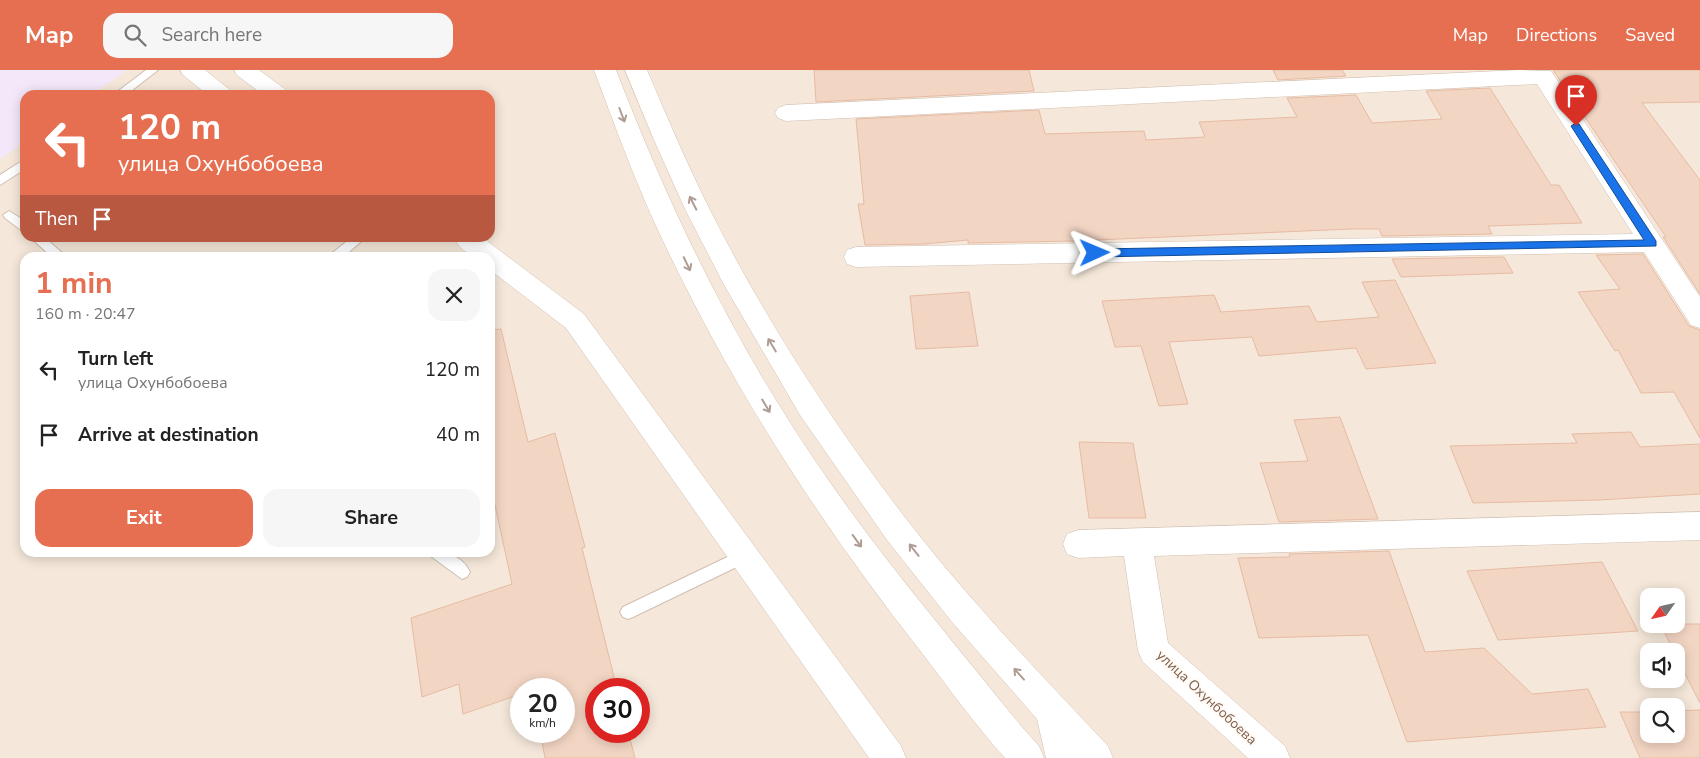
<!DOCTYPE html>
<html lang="en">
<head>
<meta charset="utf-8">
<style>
	body { margin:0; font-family:"Nunito Sans",sans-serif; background:#f6f6f6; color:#222; height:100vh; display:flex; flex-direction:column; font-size:19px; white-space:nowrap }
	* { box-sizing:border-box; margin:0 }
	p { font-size:16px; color:#767676 }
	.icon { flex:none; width:28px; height:28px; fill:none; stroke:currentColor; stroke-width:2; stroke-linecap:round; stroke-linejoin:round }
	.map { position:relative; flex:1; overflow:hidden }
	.panel { position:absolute; left:20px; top:182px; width:475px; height:305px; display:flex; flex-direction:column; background:#fff; border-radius:15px; box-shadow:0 2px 12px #0003 }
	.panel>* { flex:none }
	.hud { position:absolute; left:20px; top:20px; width:475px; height:152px; border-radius:15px; box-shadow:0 2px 12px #0003; background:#e76f51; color:#fff; overflow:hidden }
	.needle { width:32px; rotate:236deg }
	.buttons { position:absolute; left:1640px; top:518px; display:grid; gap:10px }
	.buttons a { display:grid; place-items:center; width:45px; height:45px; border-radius:10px; background:#fff; box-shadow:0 2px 12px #0003; font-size:25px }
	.speed { position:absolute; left:510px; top:608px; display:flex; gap:10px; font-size:25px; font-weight:700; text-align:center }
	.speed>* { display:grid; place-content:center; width:65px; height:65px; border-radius:50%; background:#fff; box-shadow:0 2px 12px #0003; line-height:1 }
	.speed small { font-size:12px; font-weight:400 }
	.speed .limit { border:8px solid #d22; background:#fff; color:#111 }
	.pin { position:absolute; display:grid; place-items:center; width:42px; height:42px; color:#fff; margin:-51px -21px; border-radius:50% 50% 50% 0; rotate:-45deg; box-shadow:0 0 5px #0007 }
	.pin .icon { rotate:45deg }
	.me { position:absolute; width:55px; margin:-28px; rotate:89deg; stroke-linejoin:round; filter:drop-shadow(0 0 4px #0008) }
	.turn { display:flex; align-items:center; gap:18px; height:105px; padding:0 15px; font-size:22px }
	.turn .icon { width:65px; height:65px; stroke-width:2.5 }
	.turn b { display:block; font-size:35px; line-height:42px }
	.then { display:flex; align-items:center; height:48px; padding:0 15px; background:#0003; gap:10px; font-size:19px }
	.round { display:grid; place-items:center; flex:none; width:52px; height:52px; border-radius:15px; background:#f6f6f6 }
	.overview { display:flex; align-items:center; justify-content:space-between; height:85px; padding:0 15px }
	h1 { font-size:30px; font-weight:700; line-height:38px; color:#e76f51 }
	.action { display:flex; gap:10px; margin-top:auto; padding:10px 15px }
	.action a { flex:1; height:58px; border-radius:15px; background:#e76f51; color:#fff; font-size:20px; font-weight:700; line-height:58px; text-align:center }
	.action a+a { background:#f6f6f6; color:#222 }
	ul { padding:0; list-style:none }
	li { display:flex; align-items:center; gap:15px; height:65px; padding:0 15px }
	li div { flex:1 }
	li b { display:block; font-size:19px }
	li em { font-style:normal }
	header { display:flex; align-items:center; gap:30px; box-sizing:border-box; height:70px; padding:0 25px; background:#e76f51; color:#fff }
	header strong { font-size:24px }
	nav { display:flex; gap:28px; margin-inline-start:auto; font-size:18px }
	.search { width:350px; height:45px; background:#f6f6f6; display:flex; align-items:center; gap:12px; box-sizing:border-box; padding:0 18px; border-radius:15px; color:#767676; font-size:19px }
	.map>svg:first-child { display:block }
</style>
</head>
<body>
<header>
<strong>Map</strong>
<div class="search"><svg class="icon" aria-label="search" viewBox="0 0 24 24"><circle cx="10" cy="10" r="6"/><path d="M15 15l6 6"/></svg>Search here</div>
<nav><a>Map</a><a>Directions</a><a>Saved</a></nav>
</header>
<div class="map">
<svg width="1700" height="688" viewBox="0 0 1700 688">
	<rect width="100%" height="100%" fill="#fdf6ec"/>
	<!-- residential -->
	<path fill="#f5e8da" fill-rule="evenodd" d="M0 0H1700V688H0ZM25 25H490V168H25ZM25 188H490V482H25ZM1649 526H1676V554H1649ZM1649 581H1676V609H1649ZM521 619H564V661H521ZM596 619H639V661H596ZM1649 636H1676V664H1649Z"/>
	<!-- education -->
	<path fill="#f3e8fa" d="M0 0H127L91 25H25V72L0 89Z"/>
	<!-- building -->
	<path fill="#f3d5c3" stroke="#e6bba3" d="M814 0H1029L1034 21 816 32Z
		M1273 0H1342L1346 6 1278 10Z
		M1553 0H1700V32L1642 33 1700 110V224L1663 167H1666Z
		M1490 18 1551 115H1559L1582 153 1488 156 1492 164 1382 166 1379 159H1351L1073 171 968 173V170L924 174 865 175 858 134H864L856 49 1039 40 1045 64 1144 61 1146 70 1205 67 1199 52 1297 47 1287 28 1356 25 1372 53 1442 49 1426 21Z
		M1643 184 1689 256 1700 260V368L1674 322 1641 323 1618 280 1615 281 1578 222 1620 219 1596 185Z
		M1504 187 1513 203 1401 207 1392 189Z
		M1395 210 1436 293 1366 299 1356 278 1259 286 1252 267 1169 272 1188 334 1159 336 1141 276 1115 277 1102 231 1214 225 1221 242 1309 236 1317 252 1379 247 1362 212Z
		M969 222 978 276 916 279 910 226Z
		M501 259 528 372 555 363 585 477 582 478 617 619H596V661H628L635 688H545L540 661H564V619H521V624L463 644 459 614 422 627 411 548 512 514 490 412V260Z
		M1340 347 1378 449 1279 452 1260 393 1308 391 1294 350Z
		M1631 362 1640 377 1700 374V424L1599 430 1473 433 1450 376 1577 373 1572 364Z
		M1079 372 1133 373 1146 448H1089Z
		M1389 481 1425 582 1484 578 1532 624 1588 619 1606 657 1407 672 1368 565 1259 568 1238 488 1290 487 1289 484Z
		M1602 492 1638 561 1498 570 1467 501Z
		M1660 554H1700V633L1676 586V581H1674Z
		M1700 640V688H1640L1620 642H1649V664H1676V641Z"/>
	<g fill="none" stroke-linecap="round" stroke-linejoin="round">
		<!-- lane casing -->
		<g stroke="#d1beb0" stroke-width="2">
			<path id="lane" d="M146 0H158L126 25H113Z
				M25 89V99L0 115V105Z
				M9 141 25 151V163L5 148 3 145Z
				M31 168H45L68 188H53Z
				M351 168H365L342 188H326Z
				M744 479 749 481 752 486 749 491 633 547 628 549 623 547 620 542 623 537Z
				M430 482C446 482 462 485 470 502L467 507 462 509 432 487Z"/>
		</g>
		<!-- street casing -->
		<g stroke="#d1beb0" stroke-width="1">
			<path id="street" d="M180 0H205L230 20 233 25H208L183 5Z
				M234 0H259L286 20 289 25H263L237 5Z
				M1519 0 1551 1 1700 227V258L1691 255 1644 182 856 197 847 194 844 187 847 180 856 177 1633 164 1537 14 786 51 778 48 775 43 778 38 786 35Z
				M454 168H483L584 244 901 676 906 688H869L566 258 490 200V188C474 188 462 183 454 168Z
				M1700 442V470L1154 486 1168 573 1285 676 1290 688H1248L1143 592 1138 581 1124 486 1078 488 1067 484 1063 474 1067 464 1078 460Z"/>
		</g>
		<!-- secondary casing -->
		<g stroke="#d6c0b0" stroke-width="1">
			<path id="secondary" d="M594 0H616C672 145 739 283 829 411 888 496 956 575 1021 656L1039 676 1044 688H1005C975 655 949 618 922 583 818 451 728 311 657 158 633 106 614 53 594 0Z
				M625 0H647C667 47 687 94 710 140 765 249 832 353 907 450 969 530 1039 603 1108 676L1113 688H1046L1037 649 952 552 887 470 800 345 723 213 685 139 654 70Z"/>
		</g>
		<!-- lane -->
		<use href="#lane" fill="#fff" fill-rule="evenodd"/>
		<!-- street -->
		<use href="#street" fill="#fff" fill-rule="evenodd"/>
		<!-- secondary -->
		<use href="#secondary" fill="#fff" fill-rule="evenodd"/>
	</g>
	<!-- one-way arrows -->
	<defs><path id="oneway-shaft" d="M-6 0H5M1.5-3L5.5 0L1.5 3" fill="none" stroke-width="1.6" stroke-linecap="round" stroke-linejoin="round" transform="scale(1.25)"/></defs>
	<g stroke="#af9d94">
		<use href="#oneway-shaft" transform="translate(622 45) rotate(69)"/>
		<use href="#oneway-shaft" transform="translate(693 133) rotate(-117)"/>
		<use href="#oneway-shaft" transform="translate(687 194) rotate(64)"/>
		<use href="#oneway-shaft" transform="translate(772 275) rotate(-121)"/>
		<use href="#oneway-shaft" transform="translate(766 336) rotate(59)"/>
		<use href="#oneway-shaft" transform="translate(857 471) rotate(54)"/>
		<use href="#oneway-shaft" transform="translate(914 480) rotate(-128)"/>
		<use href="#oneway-shaft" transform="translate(1019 604) rotate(-132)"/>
	</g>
	<!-- route -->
	<path fill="#1a73e8" stroke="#114b97" d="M1576 53 1579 54 1656 171V176L1095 187 1090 183 1095 179 1644 170 1571 56Z"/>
	<g text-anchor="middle" stroke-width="4" stroke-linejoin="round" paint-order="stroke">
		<!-- street labels -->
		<g font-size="14" fill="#7a5c4d" stroke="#fffaf3">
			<text transform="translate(1207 627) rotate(43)" y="5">улица Охунбобоева</text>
		</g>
	</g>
</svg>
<div class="buttons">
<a><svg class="needle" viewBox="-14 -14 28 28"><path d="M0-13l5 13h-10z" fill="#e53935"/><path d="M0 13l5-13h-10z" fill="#767676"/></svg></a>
<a><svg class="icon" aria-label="sound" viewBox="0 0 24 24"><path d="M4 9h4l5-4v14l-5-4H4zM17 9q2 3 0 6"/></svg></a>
<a><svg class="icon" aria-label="search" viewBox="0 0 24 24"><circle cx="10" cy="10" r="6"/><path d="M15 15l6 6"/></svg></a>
</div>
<div class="speed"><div>20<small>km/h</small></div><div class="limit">30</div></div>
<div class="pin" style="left:1576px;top:56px;background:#d93025"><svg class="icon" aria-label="arrive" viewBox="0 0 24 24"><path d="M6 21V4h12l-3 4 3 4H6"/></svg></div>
<svg class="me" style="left:1095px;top:183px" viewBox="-20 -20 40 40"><path d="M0-17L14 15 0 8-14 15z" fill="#1a73e8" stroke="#fff" stroke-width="4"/></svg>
<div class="hud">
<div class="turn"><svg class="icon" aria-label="left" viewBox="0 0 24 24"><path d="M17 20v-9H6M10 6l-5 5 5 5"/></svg><div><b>120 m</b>улица Охунбобоева</div></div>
<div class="then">Then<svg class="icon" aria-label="arrive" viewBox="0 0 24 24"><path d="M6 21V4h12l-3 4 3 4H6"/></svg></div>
</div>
<section class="panel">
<div class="overview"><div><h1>1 min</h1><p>160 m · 20:47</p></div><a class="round"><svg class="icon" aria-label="close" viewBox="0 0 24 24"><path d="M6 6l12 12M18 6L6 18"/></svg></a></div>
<ul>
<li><svg class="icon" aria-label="left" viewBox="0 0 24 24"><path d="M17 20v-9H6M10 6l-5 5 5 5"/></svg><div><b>Turn left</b><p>улица Охунбобоева</p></div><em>120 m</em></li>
<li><svg class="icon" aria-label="arrive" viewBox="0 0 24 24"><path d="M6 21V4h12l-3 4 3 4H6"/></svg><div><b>Arrive at destination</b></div><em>40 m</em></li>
</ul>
<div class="action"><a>Exit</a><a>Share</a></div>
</section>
</div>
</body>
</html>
